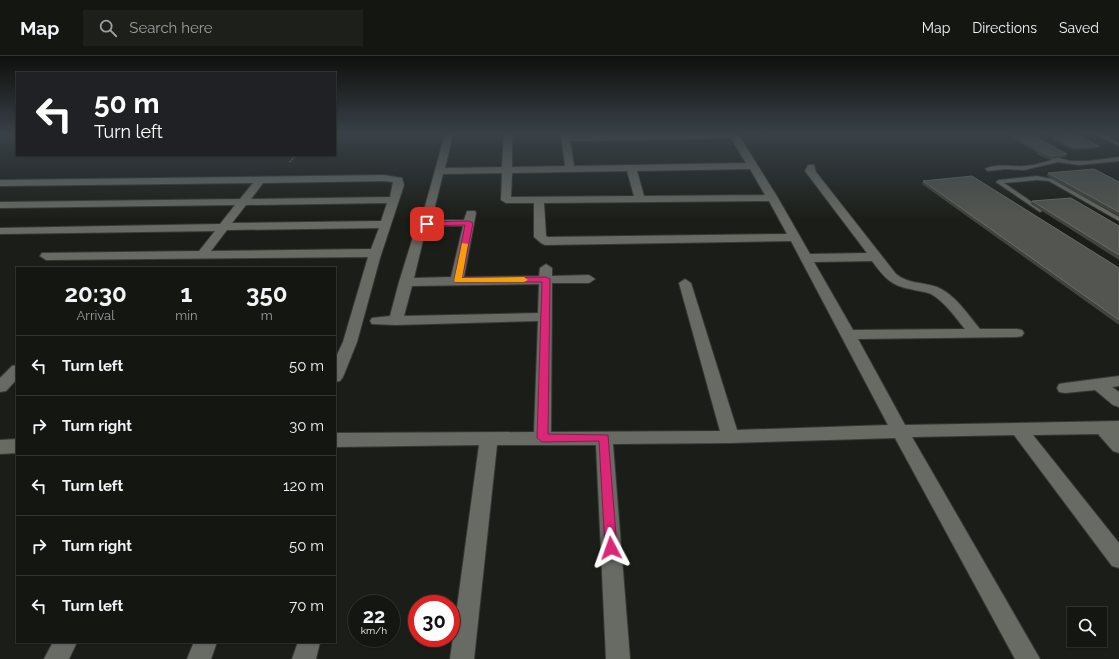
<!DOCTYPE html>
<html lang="en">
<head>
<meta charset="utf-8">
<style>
	body { margin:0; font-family:Raleway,sans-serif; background:#1d1f1b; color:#f1f3f6; height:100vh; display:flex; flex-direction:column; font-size:15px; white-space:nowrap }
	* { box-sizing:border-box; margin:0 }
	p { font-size:13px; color:#9d9f9f }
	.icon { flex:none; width:22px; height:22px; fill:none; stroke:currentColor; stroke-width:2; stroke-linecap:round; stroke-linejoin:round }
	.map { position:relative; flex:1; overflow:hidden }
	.side { position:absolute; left:16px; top:211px; width:320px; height:376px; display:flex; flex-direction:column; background:#141612; border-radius:0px; box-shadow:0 1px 3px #0004,0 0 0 1px #333532 }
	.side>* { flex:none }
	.banner { position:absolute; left:16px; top:16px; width:320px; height:84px; border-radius:0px; box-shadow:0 1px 3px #0004,0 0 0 1px #333532; background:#202124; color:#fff; overflow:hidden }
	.fabs { position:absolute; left:1067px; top:551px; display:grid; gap:8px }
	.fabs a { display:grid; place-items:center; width:40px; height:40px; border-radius:0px; background:#141612; box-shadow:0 1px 3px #0004,0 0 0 1px #333532; font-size:20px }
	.speed { position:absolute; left:348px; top:539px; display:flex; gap:8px; font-size:20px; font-weight:700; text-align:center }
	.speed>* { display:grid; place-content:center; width:52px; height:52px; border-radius:50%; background:#141612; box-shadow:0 1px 3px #0004,0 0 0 1px #333532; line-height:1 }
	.speed small { font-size:10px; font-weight:400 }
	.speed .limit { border:6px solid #d22; background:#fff; color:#111 }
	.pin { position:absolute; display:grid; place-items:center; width:34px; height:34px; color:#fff; margin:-17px; border-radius:8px; box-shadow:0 2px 6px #0006 }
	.me { position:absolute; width:44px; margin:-22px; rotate:356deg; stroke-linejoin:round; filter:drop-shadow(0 0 3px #0008) }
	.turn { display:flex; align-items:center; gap:14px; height:84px; padding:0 12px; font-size:18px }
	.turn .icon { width:52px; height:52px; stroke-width:2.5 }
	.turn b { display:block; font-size:28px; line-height:34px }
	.eta { display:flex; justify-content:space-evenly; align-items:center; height:68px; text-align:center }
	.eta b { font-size:24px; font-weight:700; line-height:28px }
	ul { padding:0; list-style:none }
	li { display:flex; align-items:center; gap:12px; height:60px; padding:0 12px; border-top:1px solid #333532 }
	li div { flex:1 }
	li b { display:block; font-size:15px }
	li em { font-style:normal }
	header { display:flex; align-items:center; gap:24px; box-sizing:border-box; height:56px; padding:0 20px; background:#141612; border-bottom:1px solid #333532 }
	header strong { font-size:19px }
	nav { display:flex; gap:22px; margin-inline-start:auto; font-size:14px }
	.search { width:280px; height:36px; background:#1d1f1b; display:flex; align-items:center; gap:10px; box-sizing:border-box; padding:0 14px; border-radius:0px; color:#9d9f9f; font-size:15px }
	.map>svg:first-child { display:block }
</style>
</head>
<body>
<header>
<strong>Map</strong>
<div class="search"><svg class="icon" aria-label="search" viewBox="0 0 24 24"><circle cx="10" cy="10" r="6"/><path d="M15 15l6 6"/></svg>Search here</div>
<nav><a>Map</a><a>Directions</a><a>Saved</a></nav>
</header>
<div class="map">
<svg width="1119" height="603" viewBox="0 0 1119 603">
	<rect width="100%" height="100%" fill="#1b1e18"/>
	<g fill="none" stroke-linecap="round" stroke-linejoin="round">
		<!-- lane casing -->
		<g stroke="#373935" stroke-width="2">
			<path id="lane" d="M1096 78H1102L1119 87V90Z
				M1038 96 1070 105H1088L1119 101V105L1079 109 1058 106 1024 114 1006 113 988 115 985 113C996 107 1012 111 1024 110 1033 110 1043 106 1053 104L1038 98Z
				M1037 120 1052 123 1119 161V165L1049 125 1037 124 1004 127 1042 153 1043 154 1040 156 996 126 999 124Z"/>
		</g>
		<!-- street casing -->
		<g stroke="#373935" stroke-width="2">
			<path id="street" d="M445 78H453L445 112 502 111 504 78H512V111L565 110 561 78H738L778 142 810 198 867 197 805 115 808 109H814L816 116 896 218C908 228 923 226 937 231 956 239 968 259 980 273H1017L1022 274 1024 277 1022 280 1017 281 858 283 905 369 1119 365V397L1113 395 1098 378 1033 379 1119 487V512L1112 510 1014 379 912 381 1040 603H1015L895 382 730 387 613 388 630 603H606L596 389H497L474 603H450L479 389 335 391V377L534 376 538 265 396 269 372 268 370 265 372 262 390 260 399 226 417 168 429 164H464L467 155H475L476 157 464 221 539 220 540 212 546 208 552 212V220L589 219 595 223 589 227H552L551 376 720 375 679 227 685 223 691 227 737 374 888 369 791 185 545 189 541 187 534 181V147H506L501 144 502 117 443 118 434 154 429 157 425 156 424 154ZM731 82 746 107 574 110 570 85ZM750 113 765 139 644 140 637 115ZM627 115 634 140 511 141 512 117ZM769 145 787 178 548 181 546 180 544 147ZM430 170H463L451 221 414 222 426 172ZM872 205C883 220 891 230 910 233 917 235 924 235 931 238 945 246 955 261 965 273L853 274 814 206ZM539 228 538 257 404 260 412 230Z
				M384 119 402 122 404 129 380 202 357 286 343 321 340 325 335 326V303L343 286 368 201 46 204 40 200 42 197 199 195 215 175 0 178V172L220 168 235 149 0 152V146L240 143 253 127 0 130V124ZM384 125 393 126 390 141 251 143 263 127ZM387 147 381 165 232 167 246 149ZM379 172 371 193 211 195 227 174Z
				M17 309V323L6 335 0 336V322L12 310Z
				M1119 320V330L1112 331 1119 336V351L1113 349 1095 334 1065 337 1059 336 1057 332 1059 328 1065 327Z
				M17 383V397L0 398V384Z
				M53 586H77L69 603H44Z
				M194 586H217L211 603H187Z
				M298 586H320L316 603H292Z"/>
		</g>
		<!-- path -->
		<path stroke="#838580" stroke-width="1.5" stroke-dasharray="1.5 1.5" stroke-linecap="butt" d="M290 106 296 99"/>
		<!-- lane -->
		<use href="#lane" fill="#686b64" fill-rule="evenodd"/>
		<!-- street -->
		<use href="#street" fill="#686b64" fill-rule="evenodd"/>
	</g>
	<!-- wall -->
	<path fill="#41443e" d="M1009 78H1030L1067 98 1066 101 1048 103 1009 80Z
		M1113 78H1119V81Z
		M1053 80 1099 90 1098 92 1072 94 1052 83Z
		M1048 117 1119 126V160L1047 120Z
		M923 125 1119 212V269L922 128Z
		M1032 145 1119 170V204L1031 148Z"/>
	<!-- building -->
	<path fill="#535650" stroke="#6a6c67" d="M1012 78H1030L1067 98 1049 100Z
		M1077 79 1099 90 1074 91 1053 80Z
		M1094 113 1119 126V156L1048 117Z
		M972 120 1119 212V264L923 125Z
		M1071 142 1119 170V199L1032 145Z"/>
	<!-- sky -->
	<linearGradient id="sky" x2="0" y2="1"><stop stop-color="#0f100d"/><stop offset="0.48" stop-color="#394148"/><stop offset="1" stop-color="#394148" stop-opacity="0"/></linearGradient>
	<rect width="1119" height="163" fill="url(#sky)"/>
	<!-- route -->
	<path fill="#db2777" stroke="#8e194d" d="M469 165 473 167 462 222 546 221 550 223 548 378 608 379 617 492 615 496 611 498 606 496 605 492 599 385 542 386 537 382 542 226H455L454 225 465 169 427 170 423 168 427 166Z"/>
	<!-- slow -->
	<path fill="#f59e0b" d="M462 187 468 188 462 222 524 221 528 224 524 226H455L454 225Z"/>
</svg>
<div class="fabs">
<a><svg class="icon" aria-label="search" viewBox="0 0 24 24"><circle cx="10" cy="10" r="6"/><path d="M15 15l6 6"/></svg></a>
</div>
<div class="speed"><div>22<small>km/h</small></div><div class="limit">30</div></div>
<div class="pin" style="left:427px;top:168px;background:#d93025"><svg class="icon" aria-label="arrive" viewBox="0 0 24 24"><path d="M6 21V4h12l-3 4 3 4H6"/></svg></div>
<svg class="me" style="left:611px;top:492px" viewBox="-20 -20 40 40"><path d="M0-17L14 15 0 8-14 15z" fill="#db2777" stroke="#fff" stroke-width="4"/></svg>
<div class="banner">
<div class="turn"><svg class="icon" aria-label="left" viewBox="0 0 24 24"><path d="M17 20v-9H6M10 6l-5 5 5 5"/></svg><div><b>50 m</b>Turn left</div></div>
</div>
<section class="side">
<div class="eta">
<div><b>20:30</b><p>Arrival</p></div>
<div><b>1</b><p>min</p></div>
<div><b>350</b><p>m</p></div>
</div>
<ul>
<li><svg class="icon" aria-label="left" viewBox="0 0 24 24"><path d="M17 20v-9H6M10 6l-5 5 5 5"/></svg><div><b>Turn left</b></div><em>50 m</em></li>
<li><svg class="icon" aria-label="right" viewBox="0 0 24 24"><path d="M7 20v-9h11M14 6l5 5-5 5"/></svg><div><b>Turn right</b></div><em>30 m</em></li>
<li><svg class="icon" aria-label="left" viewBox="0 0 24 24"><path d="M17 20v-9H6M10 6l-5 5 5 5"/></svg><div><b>Turn left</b></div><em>120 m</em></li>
<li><svg class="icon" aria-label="right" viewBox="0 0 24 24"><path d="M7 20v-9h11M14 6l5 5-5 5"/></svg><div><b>Turn right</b></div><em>50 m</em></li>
<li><svg class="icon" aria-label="left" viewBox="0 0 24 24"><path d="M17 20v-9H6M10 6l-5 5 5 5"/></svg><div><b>Turn left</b></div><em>70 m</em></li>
</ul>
</section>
</div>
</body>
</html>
